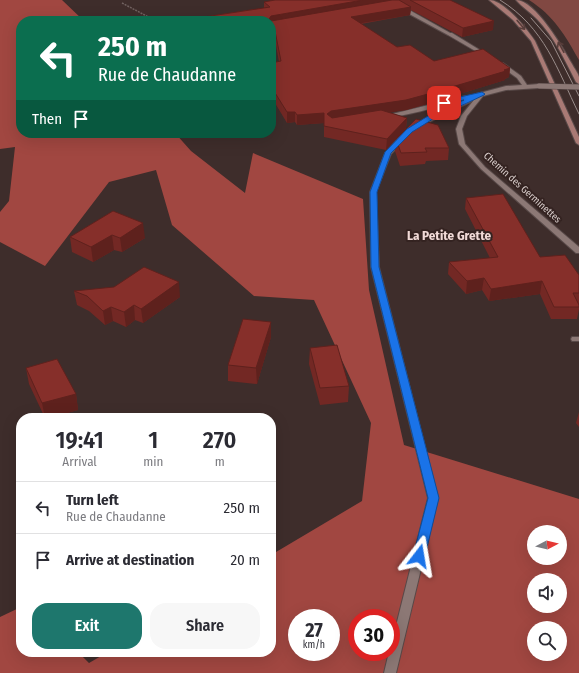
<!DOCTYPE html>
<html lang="en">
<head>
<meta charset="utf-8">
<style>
	body { margin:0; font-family:"Fira Sans Condensed",sans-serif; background:#f7f7f7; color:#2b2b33; height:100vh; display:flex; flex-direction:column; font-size:15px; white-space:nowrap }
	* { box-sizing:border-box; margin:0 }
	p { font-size:13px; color:#7c7c81 }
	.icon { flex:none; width:22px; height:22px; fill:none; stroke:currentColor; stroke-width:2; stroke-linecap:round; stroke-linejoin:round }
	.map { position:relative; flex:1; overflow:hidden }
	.panel { position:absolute; left:16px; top:413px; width:260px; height:244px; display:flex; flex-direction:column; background:#fff; border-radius:16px; box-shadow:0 4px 16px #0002 }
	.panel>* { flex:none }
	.top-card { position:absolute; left:16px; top:16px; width:260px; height:122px; border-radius:16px; box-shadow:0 4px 16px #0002; background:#0b6e4f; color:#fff; overflow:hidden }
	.needle { width:26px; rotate:83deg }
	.tools { position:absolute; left:527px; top:525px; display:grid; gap:8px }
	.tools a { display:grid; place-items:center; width:40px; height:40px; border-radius:50%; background:#fff; box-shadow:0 4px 16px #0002; font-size:20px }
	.speed { position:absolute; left:288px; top:609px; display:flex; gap:8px; font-size:20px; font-weight:700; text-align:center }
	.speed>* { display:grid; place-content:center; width:52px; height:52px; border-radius:50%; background:#fff; box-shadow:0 4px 16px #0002; line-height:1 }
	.speed small { font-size:10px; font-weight:400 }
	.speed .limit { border:6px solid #d22; background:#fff; color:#111 }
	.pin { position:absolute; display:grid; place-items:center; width:34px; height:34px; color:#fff; margin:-17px; border-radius:8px; box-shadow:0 2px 6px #0006 }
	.me { position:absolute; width:44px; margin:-22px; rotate:14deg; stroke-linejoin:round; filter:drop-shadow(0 0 3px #0008) }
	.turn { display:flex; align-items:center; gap:14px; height:84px; padding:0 16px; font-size:18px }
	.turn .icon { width:52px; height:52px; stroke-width:2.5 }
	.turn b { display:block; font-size:28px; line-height:34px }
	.then { display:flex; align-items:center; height:38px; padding:0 16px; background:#0003; gap:8px; font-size:15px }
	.eta { display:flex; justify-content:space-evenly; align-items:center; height:68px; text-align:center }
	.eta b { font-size:24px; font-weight:600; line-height:28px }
	.action { display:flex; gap:8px; margin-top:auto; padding:8px 16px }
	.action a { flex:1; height:46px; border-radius:16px; background:#1e776d; color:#fff; font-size:16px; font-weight:600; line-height:46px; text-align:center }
	.action a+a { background:#f7f7f7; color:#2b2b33 }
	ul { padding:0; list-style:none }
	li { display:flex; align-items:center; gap:12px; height:52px; padding:0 16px; border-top:1px solid #e1e1e2 }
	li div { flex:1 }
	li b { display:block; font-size:15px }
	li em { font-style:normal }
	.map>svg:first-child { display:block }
</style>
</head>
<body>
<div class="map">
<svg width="579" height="673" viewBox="0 0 579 673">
	<rect width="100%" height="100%" fill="#3e2d2b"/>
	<!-- green -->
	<path fill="#814842" d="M529 0H579V60C565 35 554 16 529 0Z"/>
	<!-- forest -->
	<path fill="#a14741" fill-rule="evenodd" d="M0 0H62L84 21H21V133H175L191 151 245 193 253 153 363 199 369 290 404 445 579 499V673H0V617L21 607V652H78L89 663 108 652H271V555L362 501 371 423 314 300 254 296 172 225 156 170 109 182 45 266 0 242V212L9 201 15 147 0 149ZM534 532H560V558H534ZM534 580H560V606H534ZM297 618H331V652H297ZM357 618H391V652H357ZM534 628H560V654H534Z"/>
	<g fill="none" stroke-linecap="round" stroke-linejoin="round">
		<!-- service casing -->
		<g stroke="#584948" stroke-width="2">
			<path id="service" d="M400 7H404L452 34 448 35 400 9Z"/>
		</g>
		<!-- minor casing -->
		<g stroke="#584948" stroke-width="2">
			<path id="minor" d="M448 33H452L488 55 484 56 448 35Z
				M499 63H503L521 76 527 85 539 84 542 86 539 88 506 90 483 96 467 116 462 129 465 144 485 167 579 247V253H576L481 169 459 144 456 129 461 116 474 100 419 127 414 126 476 94 506 86 522 85 517 78 499 65Z
				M465 96 467 97V99C454 102 392 121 384 116Z
				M403 135 406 137 391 154 376 192 379 267 438 498 396 673H384L389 652H391V646L428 498 371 267 370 192 385 153 401 136Z
				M572 337H579V341H572L571 339Z"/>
		</g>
		<!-- secondary casing -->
		<g stroke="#584948" stroke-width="2">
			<path id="secondary" d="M489 0C504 0 527 29 535 41L579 137V145L576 143 531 41 513 20Z
				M516 0C535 0 563 48 572 64 574 68 578 73 579 77 579 79 579 81 579 84L576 82C565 60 554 37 537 19 530 12 522 7 516 0Z"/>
		</g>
		<!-- path -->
		<path stroke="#716260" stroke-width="1.5" stroke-dasharray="2 1" stroke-linecap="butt" d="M122 3 156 21"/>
		<!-- service -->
		<use href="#service" fill="#8c7875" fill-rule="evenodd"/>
		<!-- minor -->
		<use href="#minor" fill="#8c7875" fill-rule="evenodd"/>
		<!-- secondary -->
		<use href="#secondary" fill="#a97a75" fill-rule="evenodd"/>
		<!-- tram -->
		<path stroke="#998c8a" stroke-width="1" d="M500 0C545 28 557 69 579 114
			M531 18 551 41 579 96"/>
		<!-- minor-bridge casing -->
		<g stroke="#584948" stroke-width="6" stroke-linecap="butt">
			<path id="minor-bridge" d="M539 86 579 87"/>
		</g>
		<!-- minor-bridge -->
		<use href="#minor-bridge" stroke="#8c7875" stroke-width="5"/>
	</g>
	<!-- wall -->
	<path fill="#732824" d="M275 0H450L493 30 462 37 411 10 410 15 361 24 397 47 434 61 510 68 509 77 505 79V80L427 104 406 110 388 112 407 118 406 128 386 150 324 137V123L297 125 295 122 287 123 272 98 271 63 279 62 275 40 271 41V21H204V17L264 8V2Z
		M396 139 449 148 448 160 426 161 425 164 400 166 395 151Z
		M466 198 540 257 579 275V309L577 319H551L540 294 489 301 482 290 466 294 448 274 449 262 490 258 465 209Z
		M113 211 145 238 122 252 114 250 93 262 72 252 70 237Z
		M74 291 180 297 143 323 135 320 126 327 113 321 105 325 89 311 77 305Z
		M271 337 257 384 228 381V365Z
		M310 348 349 386 348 402 320 405 309 364Z
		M26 368 76 394 78 410 49 418H45L29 384Z
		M579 412V427L576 423Z"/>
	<!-- shaded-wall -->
	<path fill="#5e211d" d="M363 0H398L271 24 269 19 271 16Z
		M411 7 410 15 350 25 351 17Z
		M494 21 493 30 462 37 463 28Z
		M275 31V40L271 41V32Z
		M510 68 509 77 505 79V80L427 104 406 110 331 122 327 114 331 111Z
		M271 88H272V98H271Z
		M287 112H295V122L287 123Z
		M324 113V123L297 125V115Z
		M407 118 406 128 386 150 387 139Z
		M143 223 145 238 122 252 120 238Z
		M112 235 114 250 93 262 91 247Z
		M484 278 482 290 466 294 467 281Z
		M542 281 540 294 489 301 491 289Z
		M179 282 180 297 143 323 141 309Z
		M134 305 135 320 126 327 124 312Z
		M111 307 113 321 105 325 103 311Z
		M271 322V337L257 384 256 368Z
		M76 394 78 410 49 418H45L42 403Z"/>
	<!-- building -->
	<path fill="#862f2a" stroke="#5e211d" d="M275 0H363L271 16 269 19 271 21 392 0H399L411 7 351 17 397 47 410 45 434 61 483 49 510 68 504 70 506 71 428 94 406 100 331 111 327 114 332 118 381 110 407 118 387 139 324 126V113L297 115 295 112H287L272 88H271V63L281 61 275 31 271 32V21H207L204 17 270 7 264 2Z
		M410 0H450L494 21 463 28Z
		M416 119 438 125 449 148H425L427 152 401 153 396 139Z
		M503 194 540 257 565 255 579 275V293H573L579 305V307H554L542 281 491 289 484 278 467 281 449 262 498 257 466 198Z
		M113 211 143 223 120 238 112 235 91 247 70 237Z
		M144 267 179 282 141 309 134 305 124 312 111 307 103 311 87 296 74 291 114 287Z
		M243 319 271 322 256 368 228 365Z
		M337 345 349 386 320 388 310 348Z
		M57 359 76 394 42 403 26 368Z"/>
	<!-- one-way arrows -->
	<defs><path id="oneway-shaft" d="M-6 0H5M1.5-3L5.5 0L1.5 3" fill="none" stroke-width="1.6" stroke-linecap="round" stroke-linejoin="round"/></defs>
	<g stroke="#573d3a">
		<use href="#oneway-shaft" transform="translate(521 25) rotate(50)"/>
		<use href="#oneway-shaft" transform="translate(561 47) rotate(-119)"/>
	</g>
	<!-- route -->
	<path fill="#1a73e8" stroke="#114b97" d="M482 92 485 94 484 95 433 119 412 132 391 153 377 192 379 267 439 498 425 556 423 559H415L413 556 428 498 371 267 370 192 385 152 407 129 428 116 464 100 444 104 441 103 442 101Z"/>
	<g text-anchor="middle" stroke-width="4" stroke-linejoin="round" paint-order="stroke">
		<!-- far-street labels -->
		<g font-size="10" fill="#dbd0ce" stroke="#342321">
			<text transform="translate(523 187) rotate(42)" y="4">Chemin des Germinettes</text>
		</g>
		<!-- neighbourhood labels -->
		<g font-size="13" font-weight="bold" fill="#f1dad7" stroke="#342321">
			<text x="449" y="240">La Petite Grette</text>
		</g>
	</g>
</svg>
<div class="tools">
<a><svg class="needle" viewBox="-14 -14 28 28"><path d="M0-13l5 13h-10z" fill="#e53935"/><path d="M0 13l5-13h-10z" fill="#7c7c81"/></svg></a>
<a><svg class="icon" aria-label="sound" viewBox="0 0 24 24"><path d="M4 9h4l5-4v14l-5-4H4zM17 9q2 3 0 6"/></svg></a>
<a><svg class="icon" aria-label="search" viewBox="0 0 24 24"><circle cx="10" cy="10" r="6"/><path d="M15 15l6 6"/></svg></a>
</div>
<div class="speed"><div>27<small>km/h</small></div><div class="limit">30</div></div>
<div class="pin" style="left:444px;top:103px;background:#d93025"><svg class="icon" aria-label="arrive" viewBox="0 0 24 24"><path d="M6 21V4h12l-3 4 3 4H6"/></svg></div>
<svg class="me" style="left:419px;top:556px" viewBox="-20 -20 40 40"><path d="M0-17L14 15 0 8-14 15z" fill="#1a73e8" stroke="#fff" stroke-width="4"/></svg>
<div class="top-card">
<div class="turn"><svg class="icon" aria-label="left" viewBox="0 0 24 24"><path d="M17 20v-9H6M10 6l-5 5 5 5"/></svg><div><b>250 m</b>Rue de Chaudanne</div></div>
<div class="then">Then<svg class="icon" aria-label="arrive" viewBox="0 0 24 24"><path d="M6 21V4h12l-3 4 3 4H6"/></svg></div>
</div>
<section class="panel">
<div class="eta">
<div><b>19:41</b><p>Arrival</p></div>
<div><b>1</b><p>min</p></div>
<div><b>270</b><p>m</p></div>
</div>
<ul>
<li><svg class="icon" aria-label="left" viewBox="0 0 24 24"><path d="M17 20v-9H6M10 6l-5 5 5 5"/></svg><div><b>Turn left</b><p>Rue de Chaudanne</p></div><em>250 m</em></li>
<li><svg class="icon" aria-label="arrive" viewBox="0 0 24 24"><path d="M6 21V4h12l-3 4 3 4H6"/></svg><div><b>Arrive at destination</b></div><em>20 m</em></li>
</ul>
<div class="action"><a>Exit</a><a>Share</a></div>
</section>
</div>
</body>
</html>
